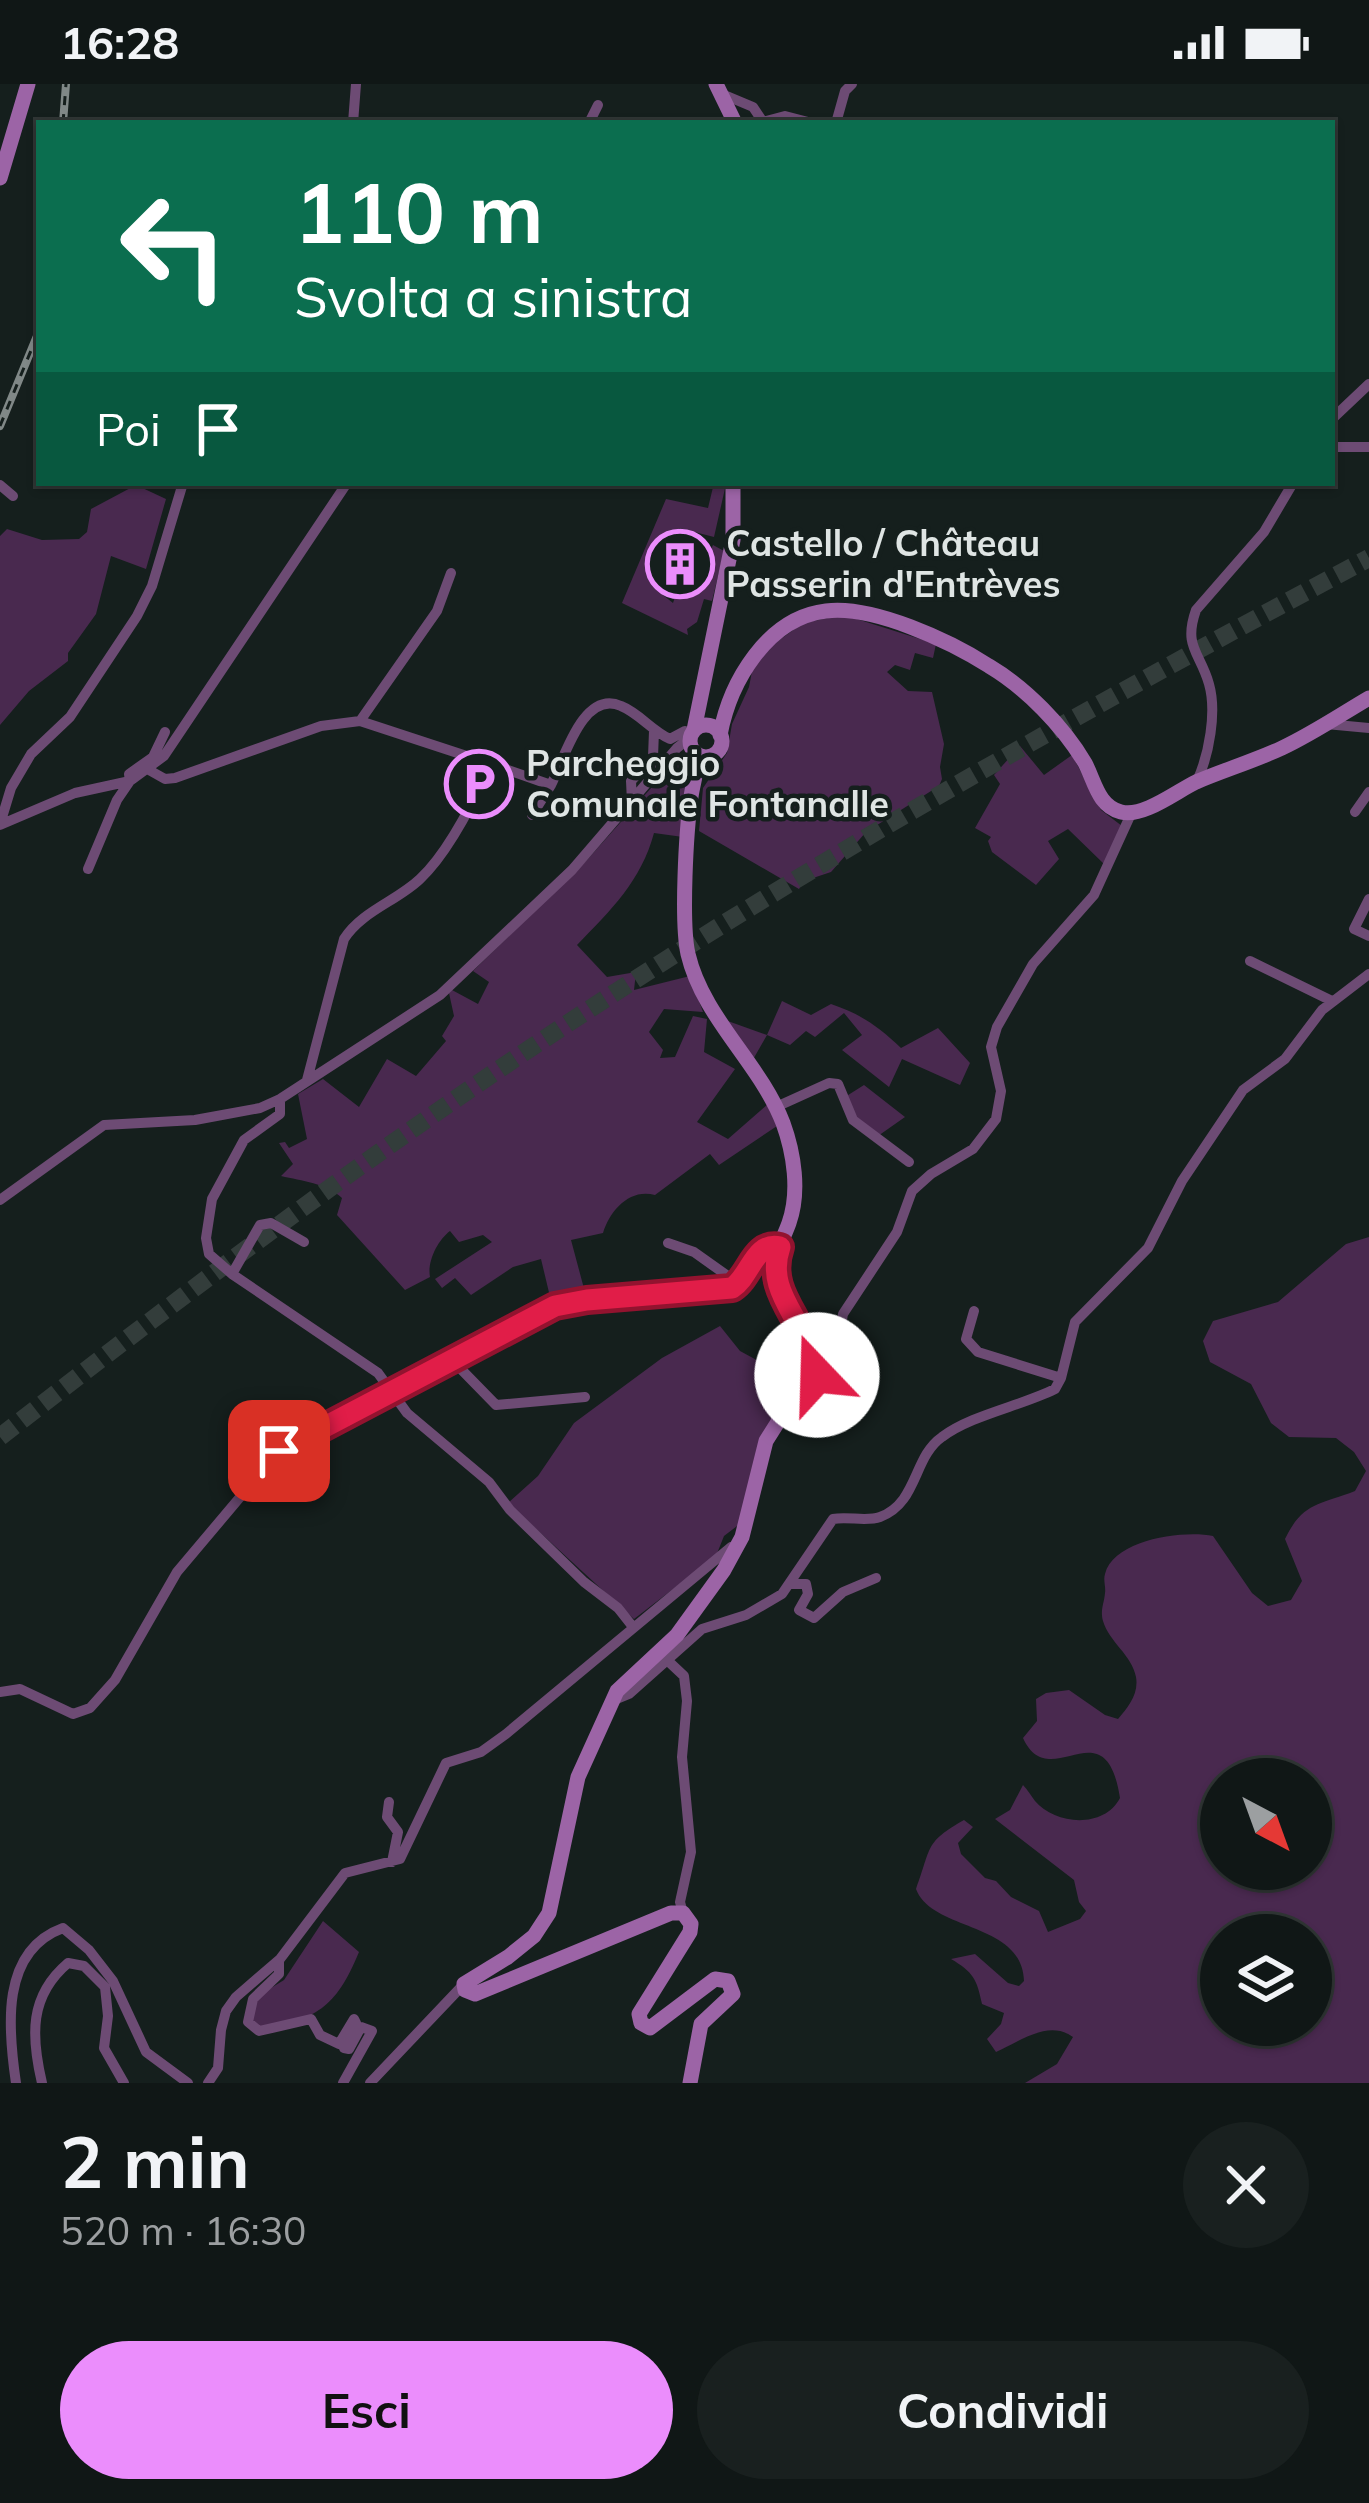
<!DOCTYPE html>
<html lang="it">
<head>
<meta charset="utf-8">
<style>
	body { margin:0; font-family:Mulish,sans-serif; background:#19201f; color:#f1f3f6; height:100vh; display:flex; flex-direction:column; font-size:45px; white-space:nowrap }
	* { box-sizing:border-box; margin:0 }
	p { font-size:39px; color:#9c9fa1 }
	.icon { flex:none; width:66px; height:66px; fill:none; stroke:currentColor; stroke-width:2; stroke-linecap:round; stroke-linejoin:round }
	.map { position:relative; height:1999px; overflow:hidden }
	.side { display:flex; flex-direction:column; background:#101716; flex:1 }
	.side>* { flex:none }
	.guide { position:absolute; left:36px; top:36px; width:1299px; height:366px; border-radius:0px; box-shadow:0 3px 9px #0004,0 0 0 3px #303635; background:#0b6e4f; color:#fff; overflow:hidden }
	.needle { width:78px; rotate:139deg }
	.tools { position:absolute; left:1200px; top:1674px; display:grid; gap:24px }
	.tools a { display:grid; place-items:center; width:132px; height:132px; border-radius:50%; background:#101716; box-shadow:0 3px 9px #0004,0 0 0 3px #303635; font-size:60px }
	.pin { position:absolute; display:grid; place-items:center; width:102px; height:102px; color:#fff; margin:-51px; border-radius:24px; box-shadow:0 6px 18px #0006 }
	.me { position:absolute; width:132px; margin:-66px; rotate:339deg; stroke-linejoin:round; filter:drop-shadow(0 0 9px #0008) }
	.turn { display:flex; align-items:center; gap:42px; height:252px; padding:0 60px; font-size:54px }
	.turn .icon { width:156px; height:156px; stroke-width:2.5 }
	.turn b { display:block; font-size:84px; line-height:102px }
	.then { display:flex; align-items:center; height:114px; padding:0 60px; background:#0003; gap:24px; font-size:45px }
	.round { display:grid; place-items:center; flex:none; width:126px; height:126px; border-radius:63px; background:#19201f }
	.headline { display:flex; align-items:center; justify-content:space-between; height:204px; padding:0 60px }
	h1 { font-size:72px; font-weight:700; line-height:90px }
	.primary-button { display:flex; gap:24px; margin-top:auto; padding:24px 60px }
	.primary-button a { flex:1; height:138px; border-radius:72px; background:#eb8dfc; color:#111; font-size:48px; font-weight:700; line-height:138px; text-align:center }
	.primary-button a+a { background:#19201f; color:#f1f3f6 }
	.status { display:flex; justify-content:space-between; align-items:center; height:84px; padding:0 60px; background:#101716; direction:ltr }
	.status svg { height:33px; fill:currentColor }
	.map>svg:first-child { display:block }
</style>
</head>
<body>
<div class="status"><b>16:28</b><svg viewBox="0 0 49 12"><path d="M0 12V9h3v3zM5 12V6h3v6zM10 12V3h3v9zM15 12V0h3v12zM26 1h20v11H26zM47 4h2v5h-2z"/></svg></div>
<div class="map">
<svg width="1369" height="1999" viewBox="0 0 1369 1999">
	<rect width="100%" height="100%" fill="#151f1d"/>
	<!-- green -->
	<path fill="#49294f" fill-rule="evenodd" d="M714 399 726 400 714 453 679 444 669 481 654 504 673 519 680 498 688 496 692 487 688 480 694 463 711 465 713 461 724 467 712 517 704 515 697 538 687 545 688 551 622 519 666 415 708 424Z
		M136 401 166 415 146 485 111 472 96 530 68 569V577L29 607 0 641V452L7 445 42 456 79 455 87 448 91 425Z
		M844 531 936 560 933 574 915 569 910 586 895 581 887 588 908 607 932 608 944 660 940 683 942 695 939 702 866 748 831 788 804 797 799 805 699 747 703 704 727 669 732 640 749 603 753 582 771 562 803 539Z
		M1020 662 1044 691 1072 671 1101 726 1122 742 1104 780 1068 745 1048 757 1059 775 1036 801 992 768 988 757 991 753 975 744 1000 700 994 691Z
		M689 673 683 753 654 749C641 797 611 826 577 861L607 893 636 888 634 906 690 892 703 928 664 925 649 948 663 966 660 974 675 973 693 932 707 935 704 968 735 985 697 1038 728 1055 768 1020 780 1040 719 1081 710 1070 655 1111C630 1104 610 1126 603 1149L571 1156 586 1212 552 1221 541 1175 513 1183 471 1211 455 1194 442 1204 435 1195 492 1158 483 1151 459 1158 450 1147C438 1156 427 1177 430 1193L405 1206 337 1131 342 1114C326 1099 302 1097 281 1092L293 1080 279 1059 285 1058 289 1064 307 1055 298 1010 323 995 359 1023 387 975 416 992 446 957 442 952 454 932 449 909 452 906 478 920 489 898 473 887 587 776 676 676Z
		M782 917 811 931 831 920C861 930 879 943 901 964L938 944 970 979 960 1001 902 975 889 1003 842 966 862 951 844 929 815 953 806 947 790 961 767 951 751 979 725 936 767 951Z
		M864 1001 905 1033 878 1052 854 1032 845 1013Z
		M1369 1153V1999H1025L1057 1980 1073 1953C1048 1935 1019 1958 996 1968L987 1955 1001 1940 1004 1929 982 1920C977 1895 973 1888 951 1875L975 1870 1008 1899 1019 1902 1024 1897C1022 1837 932 1848 916 1805 932 1762 924 1759 964 1736L973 1743 958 1759 961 1770 985 1794 996 1797 1011 1813 1039 1827 1048 1848 1080 1835 1086 1827 1079 1818 1074 1796 995 1735 1010 1726 1023 1701C1028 1706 1031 1712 1035 1717 1055 1741 1104 1745 1120 1714 1105 1619 1050 1713 1023 1654L1037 1637 1036 1615 1046 1609 1069 1606 1105 1631 1118 1635C1128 1623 1139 1610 1136 1593 1132 1571 1109 1558 1103 1537 1100 1526 1104 1520 1105 1509 1106 1503 1103 1496 1105 1490 1114 1455 1184 1446 1213 1452L1252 1509 1268 1522 1291 1516 1302 1497 1285 1455C1303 1418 1319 1421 1355 1407L1366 1387 1354 1368 1336 1354 1289 1353 1271 1339 1251 1300 1210 1278 1203 1257 1213 1237 1278 1218 1346 1160ZM1221 1695H1311V1785H1221ZM1221 1851H1311V1941H1221Z
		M720 1242 740 1267 764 1280 780 1260 807 1276 806 1285 762 1355 741 1439 724 1452 716 1472 634 1535 508 1419 538 1392 574 1339 662 1274Z
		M323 1837 359 1868C335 1926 316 1934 259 1947L248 1928 253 1915 284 1896Z"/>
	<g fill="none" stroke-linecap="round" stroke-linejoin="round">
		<!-- highway-tunnel -->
		<path stroke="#333d3b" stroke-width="18" stroke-dasharray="18 9" stroke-linecap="butt" d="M0 1353C200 1197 403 1045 616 908 860 750 1114 610 1369 474"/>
		<!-- street -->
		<path stroke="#6d4b74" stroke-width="10" d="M722 10 753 23 763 38 785 32 812 39
			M353 39 356 0
			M589 39 598 21
			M836 39 845 7 852 0
			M1332 335 1369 300
			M1332 363H1369
			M0 401 13 412
			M360 637 437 527 451 489
			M1326 640 1369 644
			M491 680 551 701 532 731
			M149 686 165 695 175 694 321 642 360 637 491 680C475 715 448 769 420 795 397 817 362 827 344 855L307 996
			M1197 697C1209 671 1217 628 1209 600 1200 568 1183 563 1196 526L1264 448 1293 399
			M551 701C564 675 583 605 621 622 639 629 652 647 670 655L685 647
			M632 718 631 697 653 673 654 647
			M1355 728 1369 708
			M0 740 11 704 31 670 70 633 137 532 152 502 183 399
			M0 741 75 709 130 697 164 672 347 399
			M88 785 117 716 130 697 129 690 153 673 165 648
			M1369 815 1354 845 1369 852
			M1250 877 1332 917
			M280 1015V1030L244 1056 212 1115 206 1154 209 1170 232 1190 378 1289 407 1329 489 1398 510 1426 584 1498 618 1524 633 1543
			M776 1023 829 999 838 1000 853 1036 909 1078
			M0 1116 104 1041 195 1036 260 1024 280 1015 440 911 572 786 677 664 691 653
			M668 1159 694 1168 739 1200
			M232 1190 260 1141 271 1139 304 1158
			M974 1227 966 1255 978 1268 1061 1294
			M454 1278 496 1321 585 1313
			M811 1290 824 1291 835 1278 843 1230 897 1148 912 1107 931 1090 973 1065 996 1035 1001 1007 991 963 997 943 1033 880 1094 811 1131 730
			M791 1500H806L808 1510 799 1526 814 1534 843 1508 876 1494
			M667 1576 684 1592 687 1617 682 1673 691 1768 680 1818 683 1829
			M0 1608 20 1605 73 1630 90 1624 115 1596 177 1488 279 1367 388 1307 454 1278 555 1223 587 1216 732 1204C750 1193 752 1169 770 1161L780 1163
			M612 1617 629 1610 702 1545 746 1531 782 1510 833 1435C848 1432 866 1438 880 1433 918 1419 913 1373 942 1353 971 1331 1021 1322 1055 1305L1061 1294 1075 1238 1148 1164 1182 1097 1243 1006 1285 975 1322 926 1369 890
			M389 1718 387 1733 398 1748 392 1778
			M279 1876V1890L253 1915 248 1938 259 1947 311 1935 320 1951 339 1960 354 1935 356 1939 344 1964 349 1965 361 1943 372 1947 343 1999
			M16 1999C8 1945 0 1867 63 1844L89 1866 113 1897 146 1968 188 1999
			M42 1999C31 1952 29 1912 68 1879L84 1882 105 1903 108 1932 104 1964 124 1999
			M208 1999 218 1984 221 1946 226 1927 236 1913 280 1875 345 1789 400 1775 446 1679 481 1668 506 1650 731 1463
			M370 1999 464 1900"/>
		<!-- secondary -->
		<path stroke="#9c64a6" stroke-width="15" d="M716 0 735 39
			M0 94 28 0
			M690 657a16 16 0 1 1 32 0a16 16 0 1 1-32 0Z
			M694 646 733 456V399
			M720 651C730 598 767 534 826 527 873 521 950 557 989 582 1026 604 1063 642 1085 679 1095 698 1098 722 1121 728 1143 734 1177 707 1196 698 1224 686 1254 677 1282 664 1312 650 1340 631 1369 614
			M690 1999 701 1940 733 1910 728 1897 715 1895 650 1944 641 1939 639 1930 690 1848 691 1840 683 1829H671L475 1910 465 1906 464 1900 508 1873 534 1852 549 1829 578 1693 617 1607 677 1551 724 1486 742 1453 766 1357 812 1284C811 1249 779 1226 775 1191 772 1173 783 1156 789 1139 800 1108 794 1069 783 1039 760 979 703 934 688 870 681 838 686 748 691 713 693 697 699 686 695 668"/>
		<!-- rail casing -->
		<g stroke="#808887" stroke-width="8">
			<path id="rail" d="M63 39 66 0
				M0 342 39 247"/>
		</g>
		<!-- rail -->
		<use href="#rail" stroke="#151f1d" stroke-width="3" stroke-dasharray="9" stroke-linecap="butt"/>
	</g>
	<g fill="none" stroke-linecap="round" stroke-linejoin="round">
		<!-- route casing -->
		<g stroke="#92132f" stroke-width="30">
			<path id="route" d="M279 1367 555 1222 587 1216 732 1204C751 1192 754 1157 780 1163 762 1214 816 1241 811 1290L817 1291"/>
		</g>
		<!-- route -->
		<use href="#route" stroke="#e11d48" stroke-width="21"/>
	</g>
	<!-- icons -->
	<defs>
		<g id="building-ring" transform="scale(3.45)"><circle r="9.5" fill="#151f1d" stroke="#eb8dfc" stroke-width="1.5"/><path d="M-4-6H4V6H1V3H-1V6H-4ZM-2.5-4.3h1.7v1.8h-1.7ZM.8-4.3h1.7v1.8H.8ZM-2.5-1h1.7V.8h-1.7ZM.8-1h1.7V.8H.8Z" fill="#eb8dfc"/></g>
		<g id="parking-ring" transform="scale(3.45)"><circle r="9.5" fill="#151f1d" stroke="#eb8dfc" stroke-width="1.5"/><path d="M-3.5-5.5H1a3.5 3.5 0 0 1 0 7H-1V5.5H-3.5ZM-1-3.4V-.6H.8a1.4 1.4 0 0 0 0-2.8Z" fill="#eb8dfc"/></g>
	</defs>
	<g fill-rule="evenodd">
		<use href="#building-ring" x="680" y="480"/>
		<use href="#parking-ring" x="479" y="700"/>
	</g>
	<g text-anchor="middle" stroke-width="9" stroke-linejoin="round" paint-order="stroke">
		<!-- poi labels -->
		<g font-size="36" font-weight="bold" fill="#dfe5e4" stroke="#151f1d" text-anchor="start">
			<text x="726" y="472">Castello / Château<tspan x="726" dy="41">Passerin d'Entrèves</tspan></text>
			<text x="526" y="692">Parcheggio<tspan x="526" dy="41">Comunale Fontanalle</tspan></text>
		</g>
	</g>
</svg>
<div class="tools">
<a><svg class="needle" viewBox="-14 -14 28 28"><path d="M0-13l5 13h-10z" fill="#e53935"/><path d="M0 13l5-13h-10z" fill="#9c9fa1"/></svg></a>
<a><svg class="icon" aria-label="layers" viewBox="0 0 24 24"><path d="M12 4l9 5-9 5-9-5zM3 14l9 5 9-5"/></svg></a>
</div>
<div class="pin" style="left:279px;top:1367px;background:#d93025"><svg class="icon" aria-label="arrive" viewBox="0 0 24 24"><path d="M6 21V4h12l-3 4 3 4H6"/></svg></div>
<svg class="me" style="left:817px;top:1291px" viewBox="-20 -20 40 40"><circle r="19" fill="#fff"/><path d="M0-13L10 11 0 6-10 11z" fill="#e11d48"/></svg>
<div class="guide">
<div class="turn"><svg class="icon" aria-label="left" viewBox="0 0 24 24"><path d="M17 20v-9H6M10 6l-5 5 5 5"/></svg><div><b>110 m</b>Svolta a sinistra</div></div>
<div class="then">Poi<svg class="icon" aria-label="arrive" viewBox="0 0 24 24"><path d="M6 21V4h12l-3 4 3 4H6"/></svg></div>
</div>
</div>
<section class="side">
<div class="headline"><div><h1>2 min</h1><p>520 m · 16:30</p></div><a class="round"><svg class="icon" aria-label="close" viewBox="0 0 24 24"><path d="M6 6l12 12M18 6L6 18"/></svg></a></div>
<div class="primary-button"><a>Esci</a><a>Condividi</a></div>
</section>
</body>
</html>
